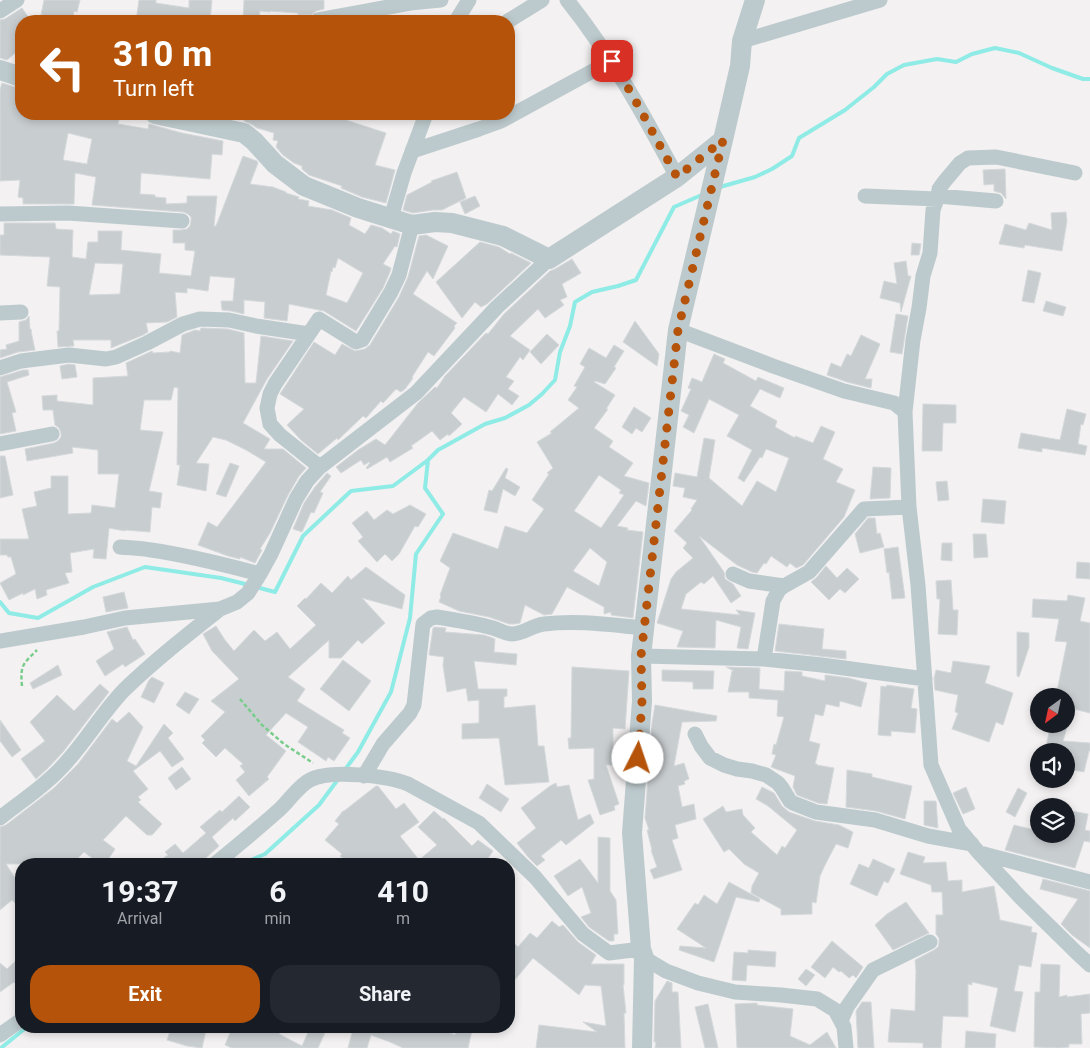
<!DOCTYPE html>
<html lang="en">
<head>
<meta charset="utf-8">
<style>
	body { margin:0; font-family:Roboto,sans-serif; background:#242831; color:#f1f3f6; height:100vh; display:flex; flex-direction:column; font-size:19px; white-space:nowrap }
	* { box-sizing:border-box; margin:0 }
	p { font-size:16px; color:#9ea1a6 }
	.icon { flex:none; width:28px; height:28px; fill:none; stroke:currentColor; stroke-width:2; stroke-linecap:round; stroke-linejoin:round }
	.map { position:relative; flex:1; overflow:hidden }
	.panel { position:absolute; left:15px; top:858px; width:500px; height:175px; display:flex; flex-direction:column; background:#171b24; border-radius:20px; box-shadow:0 2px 8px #0003 }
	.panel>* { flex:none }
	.guide { position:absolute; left:15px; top:15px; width:500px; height:105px; border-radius:20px; box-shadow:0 2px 8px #0003; background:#b45309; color:#fff; overflow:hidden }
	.needle { width:32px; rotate:213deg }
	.controls { position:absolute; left:1030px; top:688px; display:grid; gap:10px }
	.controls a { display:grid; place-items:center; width:45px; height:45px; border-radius:50%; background:#171b24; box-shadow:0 2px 8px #0003; font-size:25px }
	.pin { position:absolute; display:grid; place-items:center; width:42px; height:42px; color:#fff; margin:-21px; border-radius:10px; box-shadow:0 2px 8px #0006 }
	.me { position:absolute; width:55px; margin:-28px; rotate:4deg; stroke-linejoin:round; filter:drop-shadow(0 0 4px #0008) }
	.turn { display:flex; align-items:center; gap:18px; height:105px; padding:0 15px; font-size:22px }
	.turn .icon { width:65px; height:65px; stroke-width:2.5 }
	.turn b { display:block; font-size:35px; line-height:42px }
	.eta { display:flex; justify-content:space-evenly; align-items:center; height:85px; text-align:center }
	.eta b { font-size:30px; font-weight:700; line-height:35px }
	.cta { display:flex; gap:10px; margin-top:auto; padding:10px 15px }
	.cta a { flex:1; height:58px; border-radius:20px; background:#b45309; color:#fff; font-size:20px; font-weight:700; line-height:58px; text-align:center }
	.cta a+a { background:#242831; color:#f1f3f6 }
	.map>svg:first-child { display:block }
</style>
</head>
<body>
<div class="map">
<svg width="1090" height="1048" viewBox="0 0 1090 1048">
	<rect width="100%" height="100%" fill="#f3f1f1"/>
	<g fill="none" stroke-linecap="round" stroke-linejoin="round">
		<!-- stream -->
		<path stroke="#8febe5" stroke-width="4" d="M720 187 755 177 772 169 792 156 799 138 845 110 874 87 887 74 904 65 937 59 956 62 972 54 995 48 1019 53 1052 68 1083 79H1090
			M256 587 275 592 303 536 351 491 393 486 428 460 438 450 485 424 505 418 529 405 542 394 555 380 560 352 570 326 575 302 592 292 618 286 636 280 674 207 704 194
			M0 602 9 613 38 618 93 587 145 567 221 578 249 585
			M344 771 358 752 391 692 410 618 416 554 443 514 425 488 428 460
			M242 864 265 854 319 805 339 778
			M1 1048 28 1026"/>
	</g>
	<!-- building -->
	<path fill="#c8cdd0" stroke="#d5d9dc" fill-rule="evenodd" d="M44 0H80L77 12 74 11 73 20 41 15Z
		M139 0H156V3L189 8V0H212L210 21H136Z
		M244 0H324V9L316 11 311 15H298V13L270 11V12L260 11 259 21H243Z
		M22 8 31 21H21V48L7 60 0 58V20L5 19Z
		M2 83 21 89V114L41 118 42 114H95L119 120 118 124 148 129 149 124 182 133 223 141 222 155 212 154 210 179 141 173 140 194 155 195V197L166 198V204L187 203V196H217L214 226H216L243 156 257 161 258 163 250 184 273 187 286 192V193L299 197 298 199 309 201 308 206 332 210 351 218 349 225 365 234 371 225 382 228 391 234 393 231 400 234 397 247 395 246 383 264 391 268 390 272 383 288 356 331 324 311 289 304 287 321 264 318 265 302 244 300V314L231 311 222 310 221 301H233L235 278 210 276 208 291 187 288V293L175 292 177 317 167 322 146 323 148 332 143 335 111 348V340H73L74 346 58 347 57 331H59L60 287 47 286 50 257 0 255V235H4V223H55L56 229 73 230 72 257 86 259 88 242H98V231H122L121 250 161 254 159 273 191 276 195 251 185 250V243H173V230H181L187 229 190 226 191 221V217L188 214 183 212 92 205 96 177 75 173 74 204H23V198L18 197 20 180 0 181V90ZM68 133 92 139 87 164 63 160ZM338 258 363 273 347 303 326 295 331 271 332 272 333 267 335 268ZM95 263 123 264 120 294 89 295Z
		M246 114H348L346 120 386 133 375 165 395 170 386 203 362 197 341 188 342 186 309 175 302 169V166L294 163 283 155 276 147 278 141 273 140 274 133 257 128 251 124 244 121Z
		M1005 169 1006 199 1001 193 994 191V184L984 185 983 170Z
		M457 172 466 198 442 210H433L413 213 403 210 407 195 432 182 431 181Z
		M475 196 480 206 465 214 460 202Z
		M1066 212 1067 221 1062 251 1025 245 1024 248 999 244 1005 224 1026 230 1029 223 1052 230 1051 213Z
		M426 235 448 246 433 279 427 271 413 294 457 323 454 326 455 328 434 356 428 352 412 377 413 378 405 389 401 392 396 389 383 403 381 401 366 418 363 416 338 440 337 438 318 454 301 440 287 425 304 409 280 394 314 342 335 355 342 344 355 351 365 349 370 345 399 297 408 277 419 236Z
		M480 242 499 247 510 254 511 253 531 263 487 304 481 307 475 302 462 318 436 282Z
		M912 243 921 244 919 255H911Z
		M572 259 581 273 562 284 567 297 560 300 564 305 545 318 538 309 510 336 530 350 523 360 520 357 506 377 514 381 508 389 519 396 512 405 498 394 486 412 464 397 451 413 462 424 449 436 448 434 440 440 432 431 411 446 413 448 390 462 387 457 367 469 366 468 370 463 369 462 364 465 361 460 341 473 336 467 358 450 376 439 385 445 418 403 435 387 437 388 445 376 486 333 488 334 504 314 550 271 555 269Z
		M906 261 908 276H911L901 312 900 303 880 298 884 281 897 284 894 263Z
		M1028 270 1041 273 1034 303 1022 301Z
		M1046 301 1066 307 1063 316 1043 311Z
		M896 314 908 316 902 354 890 352Z
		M29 316 30 329H31L32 336 35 350 18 352 0 358V350L7 349 6 345 19 341V322L26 320Z
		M635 321 659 354 657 366 623 342Z
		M201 328 228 329 244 333 245 383H256L261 336 293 341 267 379 243 423 270 439 264 449H283L306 468 299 476 288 495 270 533 260 549 262 550 255 563 240 557V559L228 556 198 545 208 522 217 527 266 462 246 450 226 440 213 437 196 463 209 464 206 491 177 485 180 465H177L178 388 174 387 171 400H144L140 430 163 432 149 491 162 493 160 508 152 507 150 532 125 530V531L109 528 106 559 93 558 94 549 70 553 72 572 65 573 69 583 46 590 47 595 37 599 35 589 23 595V593L9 600 0 583 16 574 11 557H8L7 555H0V539H29L22 509 37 506 34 492 51 488V476H68V514L91 513 92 505 115 508 119 474H98V450L72 447 73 453 27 461 25 449 54 443 58 441 61 437V433L59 428 55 425 53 410H43L42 396 57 395V401L93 405V378L128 376 126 363 152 351 153 353 170 352V351L180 353 182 335 195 330 200 331Z
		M547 334 559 345 541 364 530 352Z
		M861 335 880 344 865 379H872L871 388 847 382 827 375 831 363 841 367 847 354 851 356Z
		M614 345 624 351 614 367 616 368 605 384 595 381 594 382 615 395 606 409H608L594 428 613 441 609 447 633 463 624 476 649 483 646 506 636 501 617 526 628 528 627 530 643 532 633 618 611 615V612L604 614V607L567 587 552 614 544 615 525 605 520 623 514 624H509L489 617 459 611 439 602 441 596 440 595 450 568 440 561 453 533 498 549 505 526 527 533 544 509 532 500 549 474 547 473 553 468 537 442 552 433 550 432 579 408 568 400 577 387 574 386 585 367 580 364 589 348 606 358ZM599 475 621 490 619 493 624 495 601 528 574 511ZM590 548 607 562 599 586 573 571Z
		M714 354 725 359 723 363 756 381 758 377 784 388 780 398 760 389 750 406 777 421 775 427 795 438V436L813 443 821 426 835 432 823 459 843 469 836 482 855 490 844 517 803 565 796 568 790 563 787 567 771 556 766 564 764 563 757 573 752 572 737 565 699 536 724 572 725 579 733 584 741 596 731 603 713 576 704 584 701 582 686 594 681 609 740 615 736 610 755 613 748 649 737 648 741 627 716 620 715 648 677 647 683 631 657 623 671 579 676 572 693 558 683 548 687 543 674 531 692 510 691 509 697 500 683 497 685 488 673 486 675 473 697 477 704 438 715 440 709 478 742 506 757 481 776 492 789 458 766 449 762 458 760 457 744 482 738 478 752 450 727 436 739 415 709 399 694 433 683 427 689 415 681 411 691 389 688 388 692 378 702 382Z
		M69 364 75 365 77 377 62 379 60 366Z
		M23 370H28L29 375 7 382 16 412 12 413 16 431 0 434V377Z
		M923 404 956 405V423H943L942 451H922Z
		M634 407 651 418 642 432 636 428 632 434 622 427Z
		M1067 409 1086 414 1083 425 1081 424 1078 444 1087 446 1085 455 1042 448V452L1018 448 1021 433 1060 440Z
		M0 456H5L13 495 0 498Z
		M230 463 239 466 226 497 216 494Z
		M873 467 891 468 890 498 870 499Z
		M506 468 508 469 505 478 520 487 515 496 503 489 497 513 484 510 489 490 492 491Z
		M327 473 331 476 320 492 323 493 314 513 311 512 302 532 293 529 304 503 315 487Z
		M947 481 949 500 938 501 936 482Z
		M983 499 1006 501 1004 524 981 522Z
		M410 505 426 514 418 527 415 526 399 554 392 561 385 554 377 562 358 541 363 537 352 523 367 511 374 520 387 510 393 514Z
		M868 518H875L877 534 880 533 884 547 860 553 855 534Z
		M973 534H986L988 557 974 558Z
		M942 543H952V561L941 560Z
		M898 547 905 598 892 599 889 572 887 573 884 549Z
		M1077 562 1090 563V579L1076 578Z
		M826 566 837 578 847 568 859 579 845 593 840 589 829 600 811 582 816 578Z
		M366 567 405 595 402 609 362 598 385 623 362 644 358 640 341 658H329V640L288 677 305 689 297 701 344 730 342 733 350 738 334 761 328 757 326 761 298 742 308 727 286 713 266 735 286 751 267 777 269 779 249 796 236 780 245 772 240 766 243 764 225 748 216 757 202 743 205 740 201 736 225 712 211 701 239 679 212 651 203 634 216 626 225 640 234 651 254 630 265 641 277 632 290 649 316 625 297 606 305 598 306 599 321 583 332 593 348 576 351 580Z
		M951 580 953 610H958L957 635 938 634 940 599H937L936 581Z
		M124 592 128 608 106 612 103 597Z
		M1068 595 1085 598 1080 621 1090 623V713L1066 707V696H1056L1067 642 1055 641 1059 619 1032 617 1033 599 1067 601Z
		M779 624 824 629 822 649 846 651V659L775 651Z
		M127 627 133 640 135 639 145 654 125 667 123 664 105 676 96 661 114 649 107 632Z
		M435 627 446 628 445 632 484 635 490 637 495 639 494 652 517 654 516 665 474 661 478 689H507V696L504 697V708L535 705 538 746H544L549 782 505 785 499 738 462 739V724L479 723V700L468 701 466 688 447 692 443 665 444 657 429 655 433 628Z
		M1017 632 1029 633V647L1019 677 1017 676Z
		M343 660 371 681 349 711 320 689Z
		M953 661 990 666 985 683 1013 693 1003 725 996 722 989 742 952 729 958 713 955 712 958 695 935 690 934 678 936 670 951 673Z
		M58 665 62 675 33 689 30 683Z
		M572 667 629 671 625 729 613 728V765H606L619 804 614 806 615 810 600 815 588 780 594 779V748L569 749 568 738H571Z
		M726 667 760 668 759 689 784 691 785 671 802 672V676L825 681V675L849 678 867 683 861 707 840 701 839 707 826 704 823 716 815 714 809 741 820 744 815 764H817V765L834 768 827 804 818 803 797 795 793 787 795 776 771 767 776 755 772 754 774 744 776 745 784 717 777 716 778 700 749 698V692H728L732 671H734Z
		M662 670 714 671 713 689H693V682L662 681Z
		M152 677 164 683 154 703 141 697 149 680Z
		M100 684 109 692 63 752 48 768 36 779 21 759 45 741 30 722 57 695 74 711Z
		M887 685 914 689 911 708 917 709 915 733 891 731V736L878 735 881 686 886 687Z
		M185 692 199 699 189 714 176 705Z
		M655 705 717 716 716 721 682 722 674 766 684 763 689 779 684 781 685 784 678 786 682 807 694 804 696 819 675 825 678 838 672 840 682 870 654 879 650 870 657 867 651 850H652L647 830H649L645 818 652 723Z
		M129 712 143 727 127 761 136 766 164 724 173 733 168 738 184 759 172 767 160 751 133 771 148 789 138 797 141 800 138 802 162 824 152 835H147L126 816 103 840 115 849 105 864H100L84 852 72 864H6L21 887V909L12 900 0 910V827L6 825 54 788 78 764 112 719 117 723Z
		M0 720 21 750 12 757 0 741Z
		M1051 724H1068L1063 741 1090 743V751H1089L1084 772 1068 769 1070 759 1066 758V751H1045Z
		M182 767 191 779 176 790 168 778Z
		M847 770 872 774V777L912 786 905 819 876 811 846 807Z
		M556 783 557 787 569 785 578 820 590 814 594 823 566 845 561 840 541 856 545 860 537 866 528 857 517 843 536 828 521 808 550 786Z
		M487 784 509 799 501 812 479 798Z
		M376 786H378L396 809 404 803 419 822 400 836 419 860 437 845 418 827 434 811 443 819 444 818 472 846 478 840 493 851 484 864H351L340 856 342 854 325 840 339 824 335 821 343 811H344Z
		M762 787 774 793 782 806 789 812 815 821 839 825 853 832 848 848 836 844 825 865 820 876 816 903 812 902V914L781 915V909L751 893 752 886 759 873 744 864 729 849 724 852 703 819 723 806 726 812 742 809 743 815 755 828 751 832 777 855 782 846 785 848 797 830 768 806 756 799Z
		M966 787 975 809 963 814 953 793Z
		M1018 788 1027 793 1015 817 1006 812Z
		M239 796 250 807 235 821 233 818 212 837 219 846 199 864H155L168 855 165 852 175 844 183 853 206 833 200 827 220 810 222 812Z
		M924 801H936L938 828 924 825Z
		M1066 810 1088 814 1085 830 1090 831V842L1084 841 1075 868 1005 850 1014 825 1039 831V834H1066Z
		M598 837 610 838V891L616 900 618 934H614V941H609L589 927 581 917 591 913 582 887 568 896 554 876 580 859 598 883Z
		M908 852 925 857 923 863 946 862 948 881 962 880V892L994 886 1000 920 1032 927 1031 932 1037 933 1031 967 1019 965 1014 991 1023 992 1015 1032 990 1026 998 988 972 982V985L968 984V1017L943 1016 941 1048H923V1043L888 1042 891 1009 915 1011 916 971 915 960 934 950 938 947 939 943V938L936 934V915H943L942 892H932L931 885 900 874Z
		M873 859 895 869 888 883 884 881 877 896 850 884 859 864 869 868Z
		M1043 879 1090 891V948L1072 935 1061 924 1078 899 1040 889Z
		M729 882 760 899 759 902 736 897 714 962 679 950 680 946 706 948 677 929 695 903 698 905 704 895 717 904Z
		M906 902 929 933 893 950 875 925 887 914Z
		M552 921 559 927 563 925 578 942 596 955 591 964H624V985H623L626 1013H624L625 1048H536L539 1025 597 1032 583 1022 606 1026 601 986 585 985 579 995 533 958 509 987V938L518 947 530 933 537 938Z
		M832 941 863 967 856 978 853 975 849 978 841 971 839 972 833 967 825 978 811 967Z
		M748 950 776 952 775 967 747 965 746 981 732 980 734 952 748 953Z
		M21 956V990L14 982 0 992V963L7 969Z
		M1041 964 1060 965 1059 997 1067 995V997L1090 994V1013L1081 1014 1082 1044H1069V1047L1059 1048 1034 1047 1035 992H1040Z
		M806 969 815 975 806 986 798 979Z
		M667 981 672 983V992H678L681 1048H655L656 1042H654L655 1001Z
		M862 1002H871L874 1048H858L856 1011Z
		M757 1003V1005L793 1009 790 1036 810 1045 827 1032 836 1048H737L735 1004Z
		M708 1004 718 1048H705L695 1007Z
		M172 1026H207L202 1048 187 1046 167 1040Z
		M233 1026H283L279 1034 302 1046 311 1026H328L318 1048H232L225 1045Z
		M350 1026H435L455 1035 457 1026H473L468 1048H403L390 1042 371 1035 367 1048H348L353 1029 350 1028Z
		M966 1031 996 1034 995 1048H965Z"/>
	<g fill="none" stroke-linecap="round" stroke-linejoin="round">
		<!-- path -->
		<path stroke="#79cd8c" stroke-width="2.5" stroke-dasharray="4 2.5" stroke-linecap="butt" d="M22 686C20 665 23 664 37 650
			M240 699 262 725 284 744 313 763"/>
		<!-- minor -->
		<path stroke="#bdcacd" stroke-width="15" d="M567 0C611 55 644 115 677 177
			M0 11 17 0
			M318 20 410 3 441 0
			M456 21 469 0
			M508 21 542 0
			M742 41 880 0
			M412 151 479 129 501 121 611 61
			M865 196 937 199
			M938 196 996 201
			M0 214 68 213 182 221
			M391 218 404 173 426 114
			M0 313 21 312
			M678 330 773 366 844 391 894 403 905 412 909 507 918 585 931 765 959 829 979 853 1021 898 1077 953 1090 965
			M0 368 21 361 69 355 106 359 116 357 147 343 183 324 200 319 229 320 256 326 309 334
			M905 412 913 340 919 308 923 276 930 253 933 210 938 196 939 189 944 182 960 163 968 158 996 157 1075 173
			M0 444 52 434
			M320 467 280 435 270 424 267 408 270 394 275 384 319 319 356 342 362 340 391 292 399 275 412 225
			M120 547C130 548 140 548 151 550 186 555 226 565 260 574
			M733 574 749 581 784 586 809 572 864 509 909 507
			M0 641 84 627 125 618 220 609 237 602 248 593 260 574 271 554 296 499 307 481 320 467 416 393 497 307 549 259
			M641 656 764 659 822 665 925 679
			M764 659 773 601 779 590 784 586
			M695 734 701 746 710 758 724 765 737 769 752 771 766 775 778 783 782 788 790 801 793 803 816 812 875 820 928 836 972 844
			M364 776 383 744 410 713 414 705 423 624 431 618 437 617C456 620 475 623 493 628 500 630 505 634 512 634 523 634 533 625 544 624 578 620 611 625 644 628
			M0 818C21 801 44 787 62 767 85 743 101 714 124 690 154 661 187 635 220 609
			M980 853 1090 882
			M215 864C237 846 259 828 280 809 290 800 298 786 310 780 330 769 388 776 408 784L479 823 535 877 583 934 609 953 641 949
			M644 958 666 971 698 983 735 992 781 995 817 999 835 1010 844 1027 846 1048
			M841 1021 847 1007 873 970 930 942
			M0 1035 21 1020"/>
		<!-- tertiary -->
		<path stroke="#bdcacd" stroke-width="20" d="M0 70 21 77
			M155 114 244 133 254 141 275 164 304 186 358 208 412 225 435 222 452 223 503 236 549 259 677 177 723 140
			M642 1048 644 958 641 949 632 833 642 701 641 656 678 330 723 140 740 66 742 41 755 0"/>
	</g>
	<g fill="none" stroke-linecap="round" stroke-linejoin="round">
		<!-- route -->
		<path stroke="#b45309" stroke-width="9" stroke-dasharray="0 16.2" d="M612 61 634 98 677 177 723 140 678 330 641 656 642 701 638 758"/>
	</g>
</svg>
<div class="controls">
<a><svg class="needle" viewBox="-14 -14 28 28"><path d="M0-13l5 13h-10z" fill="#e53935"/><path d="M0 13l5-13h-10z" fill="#9ea1a6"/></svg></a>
<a><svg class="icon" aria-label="sound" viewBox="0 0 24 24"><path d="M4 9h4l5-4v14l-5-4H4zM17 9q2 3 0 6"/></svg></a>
<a><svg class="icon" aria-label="layers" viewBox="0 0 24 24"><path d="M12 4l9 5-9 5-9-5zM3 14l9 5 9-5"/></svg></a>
</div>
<div class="pin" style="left:612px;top:61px;background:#d93025"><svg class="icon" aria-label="arrive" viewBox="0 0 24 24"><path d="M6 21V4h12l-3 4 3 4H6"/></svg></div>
<svg class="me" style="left:638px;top:758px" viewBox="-20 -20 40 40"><circle r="19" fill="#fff"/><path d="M0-13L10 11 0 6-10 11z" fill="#b45309"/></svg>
<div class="guide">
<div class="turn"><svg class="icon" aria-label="left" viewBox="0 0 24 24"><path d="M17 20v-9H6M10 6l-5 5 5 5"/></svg><div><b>310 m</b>Turn left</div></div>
</div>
<section class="panel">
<div class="eta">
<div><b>19:37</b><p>Arrival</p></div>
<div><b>6</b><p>min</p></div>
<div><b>410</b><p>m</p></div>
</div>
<div class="cta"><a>Exit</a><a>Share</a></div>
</section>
</div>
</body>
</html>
